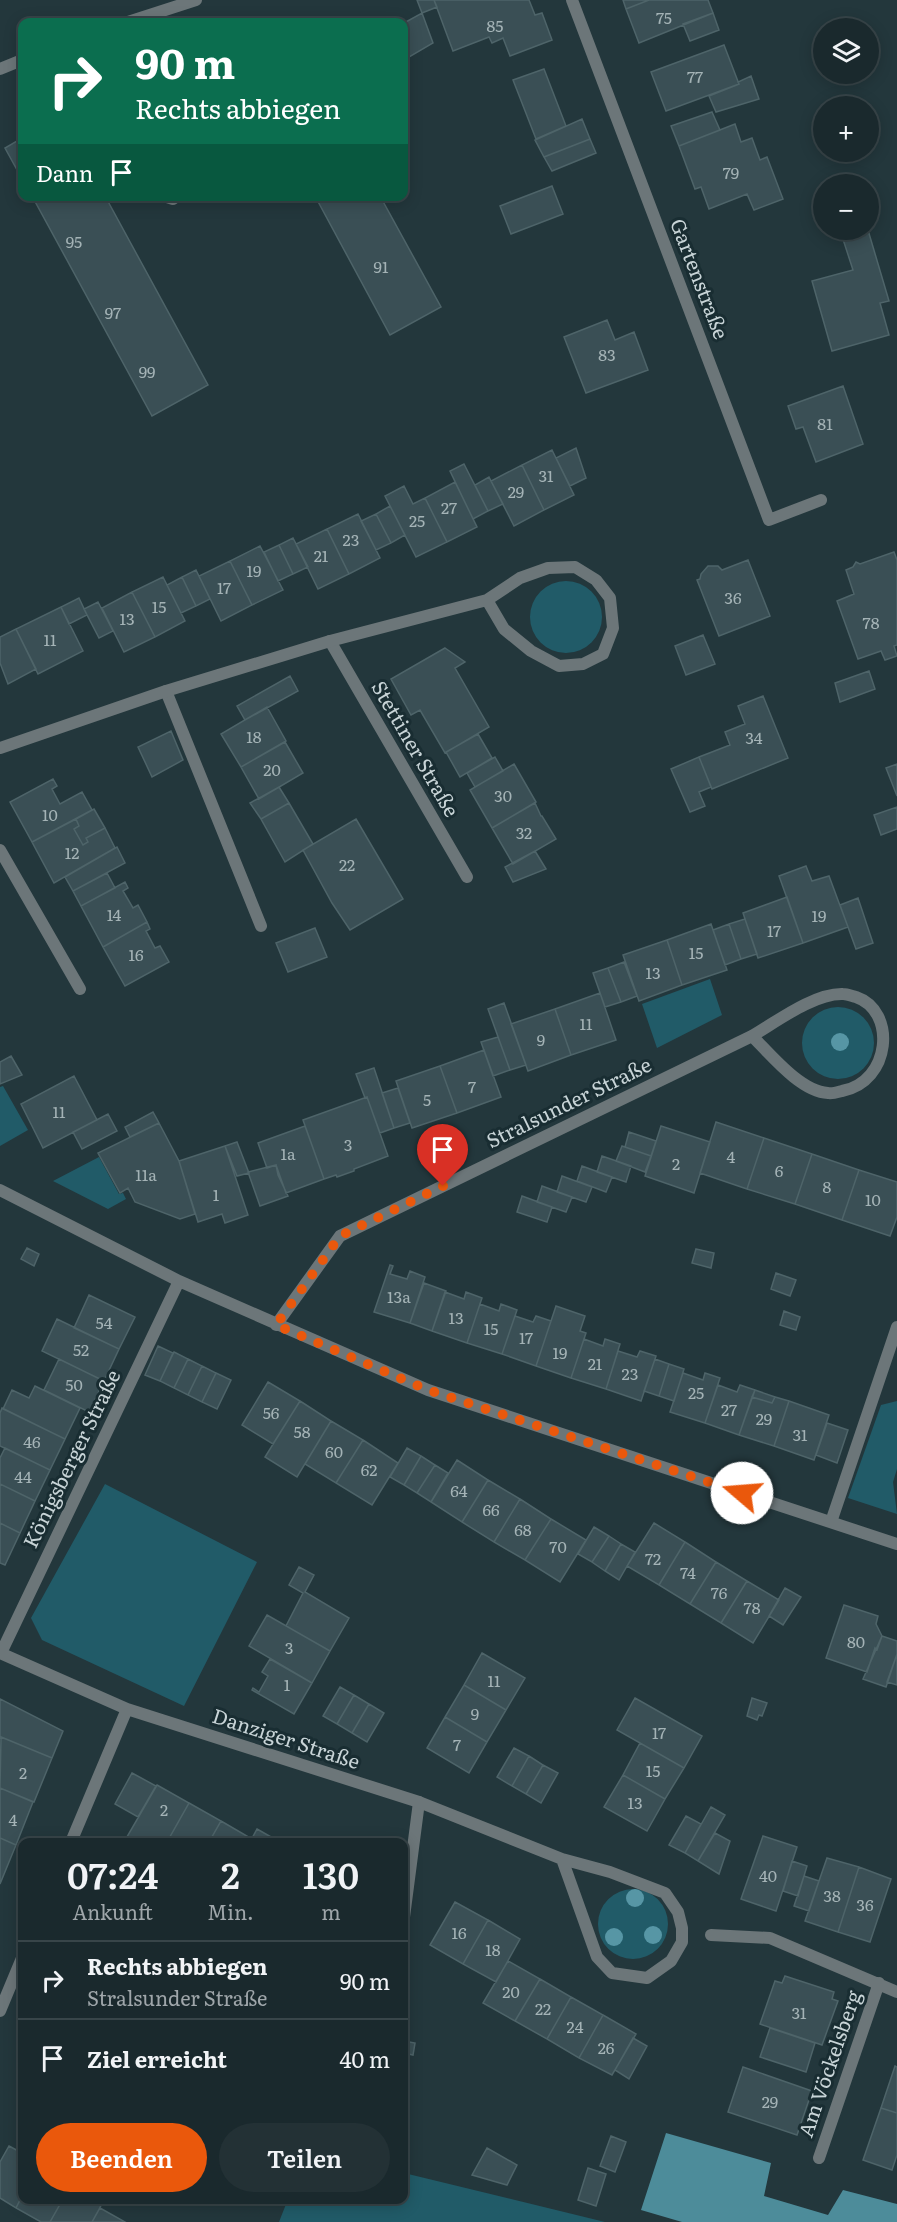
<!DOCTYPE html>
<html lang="de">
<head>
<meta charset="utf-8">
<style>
	body { margin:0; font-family:Literata,serif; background:#233135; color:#f1f3f6; height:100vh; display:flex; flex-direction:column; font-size:22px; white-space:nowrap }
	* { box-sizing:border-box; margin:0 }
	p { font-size:20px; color:#9fa6aa }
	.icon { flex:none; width:33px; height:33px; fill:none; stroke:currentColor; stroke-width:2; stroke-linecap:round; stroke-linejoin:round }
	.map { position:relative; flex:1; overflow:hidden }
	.drawer { position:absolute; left:18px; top:1838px; width:390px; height:366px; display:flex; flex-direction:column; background:#1a292d; border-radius:12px; box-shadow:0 3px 15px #0003,0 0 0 2px #384549 }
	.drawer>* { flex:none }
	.hud { position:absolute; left:18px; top:18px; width:390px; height:183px; border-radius:12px; box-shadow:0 3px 15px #0003,0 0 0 2px #384549; background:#0b6e4f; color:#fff; overflow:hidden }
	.controls { position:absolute; left:813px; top:18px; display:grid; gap:12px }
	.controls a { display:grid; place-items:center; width:66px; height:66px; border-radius:50%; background:#1a292d; box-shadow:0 3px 15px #0003,0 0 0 2px #384549; font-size:30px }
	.pin { position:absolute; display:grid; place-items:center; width:51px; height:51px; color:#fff; margin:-62px -26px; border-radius:50% 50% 50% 0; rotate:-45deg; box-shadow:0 0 6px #0007 }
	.pin .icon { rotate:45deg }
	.me { position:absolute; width:66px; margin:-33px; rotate:288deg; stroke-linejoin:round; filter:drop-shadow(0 0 4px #0008) }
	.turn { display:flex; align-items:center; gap:21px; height:126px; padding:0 18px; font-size:27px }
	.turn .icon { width:78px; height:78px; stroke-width:2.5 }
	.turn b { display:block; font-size:42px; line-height:51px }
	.then { display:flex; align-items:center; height:57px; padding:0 18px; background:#0003; gap:12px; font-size:22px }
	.eta { display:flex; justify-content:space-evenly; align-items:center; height:102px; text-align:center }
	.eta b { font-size:36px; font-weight:600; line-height:42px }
	.action { display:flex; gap:12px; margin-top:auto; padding:12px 18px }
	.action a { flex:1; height:69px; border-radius:36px; background:#ea580c; color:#fff; font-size:24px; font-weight:600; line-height:69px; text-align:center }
	.action a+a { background:#233135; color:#f1f3f6 }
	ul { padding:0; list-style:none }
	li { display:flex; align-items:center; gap:18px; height:78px; padding:0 18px; border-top:2px solid #384549 }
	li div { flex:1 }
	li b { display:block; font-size:22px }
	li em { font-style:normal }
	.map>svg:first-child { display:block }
</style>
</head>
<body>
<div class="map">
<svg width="897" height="2222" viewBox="0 0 897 2222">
	<rect width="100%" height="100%" fill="#23373c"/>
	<!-- green -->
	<path fill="#215b68" d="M530 617a36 36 0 1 1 72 0a36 36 0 1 1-72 0Z
		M710 979 722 1015 657 1048 642 1004Z
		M802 1043a36 36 0 1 1 72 0a36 36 0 1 1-72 0Z
		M3 1086 28 1130 0 1146V1087Z
		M99 1157 119 1194 123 1193 126 1199 108 1209 53 1181Z
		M897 1401V1469L893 1482 897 1514 848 1498 881 1405Z
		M105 1484 257 1562 184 1706 42 1640 31 1618Z
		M598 1924a35 35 0 1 1 70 0a35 35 0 1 1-70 0Z
		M404 2173 605 2222H279L288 2199H404Z"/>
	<!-- water -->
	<path fill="#4d8c9a" d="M666 2133 771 2163 764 2196 828 2215 843 2190 897 2204V2222H682L641 2210Z"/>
	<!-- building -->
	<path fill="#3a4f55" stroke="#4e6469" stroke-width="1.5" d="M417 0H434L437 7 422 13Z
		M434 0H529L535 15 542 13 552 40 510 56 503 38 492 43 489 37 453 51Z
		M623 0H649L626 9Z
		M649 0H708L713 13 639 43 626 9Z
		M422 13 433 43 404 60V23Z
		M713 13 719 30 690 41 683 24Z
		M724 45 739 84 666 111 651 72Z
		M544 69 566 126 536 139 513 80Z
		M751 76 759 99 716 112 709 96 739 84 738 82Z
		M712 112 720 130 679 146 671 126Z
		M582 119 590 139 544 157 535 140Z
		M735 124 741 142 752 138 760 160 767 157 783 199 754 210 747 194 709 209 701 187 695 189 679 146Z
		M22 138V179L5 148Z
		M590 139 596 153 552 171 544 157Z
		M853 176 856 184H825Z
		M552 186 563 214 511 234 500 206Z
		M32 196H105L208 385 152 416Z
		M315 196H380L441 307 390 335Z
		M840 230H868L889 301 880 303 889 335 832 351 812 281 853 270Z
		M607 320 615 340 634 332 648 370 586 393 564 337Z
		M843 386 863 444 816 462 803 427 796 429 788 406Z
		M576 448 586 478 570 486 556 458Z
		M552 450 574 495 544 510 522 465Z
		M464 464 488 511 473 519 450 471Z
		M522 465 544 510 514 526 491 481Z
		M489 477 503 504 488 511 475 485Z
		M455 482 477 527 447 542 425 498Z
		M404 486 413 504 425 498 447 542 416 557 385 496Z
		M390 506 405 535 391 543 376 514Z
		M358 514 380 558 349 574 327 529Z
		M376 514 391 543 376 550 361 521Z
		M327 529 349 574 318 589 296 544Z
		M293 538 308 567 293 574 279 545Z
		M279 545 293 574 278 581 264 552Z
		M260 546 283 590 252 605 230 561Z
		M894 552 897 560V645L894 646 897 656 885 660 881 651 858 659 837 601 854 594 846 570 853 567 856 562 860 564Z
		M748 560 770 616 719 636 697 580 700 579 701 574 708 566H718L722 570Z
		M230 561 252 605 221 621 199 576Z
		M196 570 210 599 196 606 182 577Z
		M163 577 185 621 155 637 132 592Z
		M182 577 196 606 181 613 167 585Z
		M132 592 155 637 124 652 102 608Z
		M79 598 87 615 69 624 61 607Z
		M98 602 113 631 99 638 84 609Z
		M61 607 83 651 38 674 16 629Z
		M16 629 36 669 8 684 0 663V637Z
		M703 635 715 664 686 675 675 646Z
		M445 648 465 662 455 668 489 727 445 753 420 710 411 715 391 679Z
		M869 671 875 689 840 702 835 683Z
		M290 676 298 691 245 720 237 706Z
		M763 696 788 758 712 789 699 757 730 745 725 732 745 724 738 706Z
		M267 707 286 741 241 767 221 734Z
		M171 731 183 760 152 777 138 747Z
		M478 734 492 758 460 777 446 752Z
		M285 742 303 773 259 799 241 767Z
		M495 757 503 771 475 787 467 773Z
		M699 757 711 787 699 792 705 806 690 812 671 769Z
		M514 764 536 802 492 828 470 790Z
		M897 764V796L886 768Z
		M53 779 57 786 52 789 60 804 82 792 92 810 32 842 10 802Z
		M279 787 289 803 261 819 250 803Z
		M289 803 313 844 285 862 261 819Z
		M535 803 541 816H542L556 839 513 864 492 828Z
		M897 807V829L881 835 874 815Z
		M94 809 105 828 86 838 88 842 83 845 74 829 79 826 76 819Z
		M76 819 79 826 74 829 83 845 88 842 86 838 105 828 115 848 54 883 32 842Z
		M356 819 403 899 350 930 332 903 303 850Z
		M117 847 125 863 73 891 65 877Z
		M535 851 546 869 513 882 505 867Z
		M806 866 812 881 829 876 848 927 803 943 779 876Z
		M107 873 115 888 81 906 73 891Z
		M125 882 128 888 123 891 133 908 138 905 147 922 103 947 81 906Z
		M787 897 803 943 758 958 743 913Z
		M858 898 873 943 856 949 840 905Z
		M745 919 757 954 741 959 729 924Z
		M147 922 150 929 146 931 155 948 160 946 169 962 125 986 103 947Z
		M711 924 727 970 682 985 667 940Z
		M729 924 741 959 725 965 713 930Z
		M315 928 327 957 288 972 276 943Z
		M667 940 682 985 639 1001 623 955Z
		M624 962 637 996 621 1002 608 968Z
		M608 968 621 1002 605 1007 593 973Z
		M600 993 616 1040 571 1055 555 1009Z
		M504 1003 526 1065 510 1070 488 1009Z
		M555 1009 571 1055 528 1071 511 1024Z
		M498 1037 510 1070 493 1076 481 1042Z
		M484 1050 501 1097 457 1113 440 1066Z
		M11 1056 22 1075 0 1084V1062Z
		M440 1066 457 1113 412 1128 396 1081Z
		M374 1068 394 1128 380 1133 367 1097 365 1098 356 1074Z
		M74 1076 97 1120 43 1148 21 1104Z
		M398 1088 410 1123 394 1128 382 1093Z
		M367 1097 388 1156 354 1169V1171L337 1177 336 1175 324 1179 303 1120Z
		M153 1112 159 1123 130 1137 125 1127Z
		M108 1114 117 1131 82 1149 73 1132Z
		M716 1122 764 1138 747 1189 700 1173Z
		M159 1123 179 1161 195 1214 180 1219 135 1202 128 1188 120 1193 98 1153Z
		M305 1126 324 1179 286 1193 276 1165 267 1168 258 1143Z
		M661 1126 710 1142 694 1193 645 1176Z
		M629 1132 656 1141 651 1156 625 1147Z
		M764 1138 812 1154 795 1204 747 1189Z
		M237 1142 249 1173 237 1176 225 1146Z
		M225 1146 248 1215 225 1223 222 1214 198 1222 179 1161Z
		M622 1146 651 1156 645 1172 616 1161Z
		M812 1154 859 1170 842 1220 795 1204Z
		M602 1156 631 1166 626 1182 597 1172Z
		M276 1165 278 1175 288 1196 260 1206 248 1172Z
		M582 1166 612 1177 606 1192 577 1181Z
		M859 1170 897 1182V1217L890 1236 842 1220Z
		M562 1176 592 1187 586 1202 557 1192Z
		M542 1186 572 1197 566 1212 537 1202Z
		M522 1196 552 1207 547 1222 517 1212Z
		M27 1248 39 1254 34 1266 21 1259Z
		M696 1249 714 1253 711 1268 692 1263Z
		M390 1265 393 1266 390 1274 407 1279 410 1271 425 1277 410 1323 374 1312Z
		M776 1273 796 1280 790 1296 771 1289Z
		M424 1283 446 1291 432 1331 410 1323Z
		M445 1292 464 1299 466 1292 482 1298 467 1343 432 1331Z
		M89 1295 135 1317 119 1349 74 1328Z
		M480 1304 499 1311 501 1304 517 1310 502 1354 467 1343Z
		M556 1306 585 1316 580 1331 586 1333 571 1378 536 1366Z
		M784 1311 800 1317 796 1330 780 1325Z
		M515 1316 533 1322 536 1316 551 1321 536 1366 502 1354Z
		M57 1319 119 1349 104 1381 42 1351Z
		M584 1339 603 1346 605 1339 620 1344 606 1389 571 1378Z
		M158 1346 173 1353 160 1381 145 1375Z
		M618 1351 637 1357 640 1351 656 1356 641 1401 606 1389Z
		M174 1352 188 1359 174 1388 160 1381Z
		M59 1359 104 1381 89 1412 44 1390Z
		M188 1359 202 1366 188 1395 174 1388Z
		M655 1359 669 1364 659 1396 644 1391Z
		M669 1364 684 1369 674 1401 659 1396Z
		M202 1366 216 1373 202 1402 188 1395Z
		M216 1373 231 1380 217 1409 202 1402Z
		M683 1373 703 1380 705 1373 720 1378 705 1423 670 1412Z
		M268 1382 300 1401 273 1444 242 1425Z
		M718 1385 737 1392 740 1385 755 1390 739 1435 705 1423Z
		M35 1386 80 1408 65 1439 3 1409 12 1390 29 1398Z
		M755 1390 775 1397 772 1403 752 1397Z
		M752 1397 772 1403 775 1397 789 1401 774 1446 739 1435Z
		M300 1401 331 1421 297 1477 265 1457Z
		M789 1401 829 1415 814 1460 774 1446Z
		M2 1408 65 1439 50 1470 0 1446V1413Z
		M331 1421 363 1440 336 1483 305 1464Z
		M827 1423 848 1430 837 1463 816 1455Z
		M363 1440 398 1463 372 1505 336 1483Z
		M5 1448 50 1470 35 1501 0 1484V1458Z
		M407 1448 421 1456 404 1485 390 1477Z
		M421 1456 435 1465 417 1493 404 1485Z
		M457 1460 488 1480 462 1522 431 1502Z
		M435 1465 448 1473 431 1502 417 1493Z
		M488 1480 520 1499 494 1542 462 1522Z
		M0 1484 35 1501 20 1533 0 1523Z
		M520 1499 551 1519 525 1560 494 1542Z
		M551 1519 586 1540 560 1582 525 1560Z
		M0 1523 20 1533 5 1565 0 1563Z
		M654 1523 685 1542 659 1585 627 1566Z
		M594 1527 609 1536 592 1562 578 1554Z
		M609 1536 621 1544 605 1571 592 1562Z
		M685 1542 716 1562 690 1604 659 1585Z
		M621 1544 635 1552 619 1580 605 1571Z
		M716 1562 747 1581 721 1623 690 1604Z
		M299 1567 314 1575 305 1592 349 1618 330 1651 286 1626 303 1593 289 1585Z
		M747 1581 779 1600 753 1643 721 1623Z
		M785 1588 801 1597 783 1625 769 1616Z
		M844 1605 878 1616 876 1624 882 1636 877 1650 875 1648 867 1672 826 1658Z
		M267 1615 330 1651 312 1683 249 1646Z
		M882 1636 897 1641V1654L886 1687 863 1679Z
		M482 1653 525 1678 506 1710 464 1685Z
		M897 1654V1685L887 1682Z
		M270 1659 312 1683 294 1714 252 1690 253 1688 259 1692 268 1676 262 1672Z
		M464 1685 506 1710 487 1742 445 1717Z
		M340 1687 354 1695 337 1724 323 1716Z
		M354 1695 369 1704 352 1733 337 1724Z
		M635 1698 702 1736 684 1768 617 1730Z
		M752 1698 767 1703 762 1716 759 1715 757 1720 747 1716Z
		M0 1699 63 1731 52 1758 1 1737 0 1738Z
		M369 1704 384 1713 367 1742 352 1733Z
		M445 1717 487 1742 469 1773 427 1748Z
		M1 1737 52 1758 34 1802 0 1788Z
		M640 1743 684 1768 665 1799 623 1775Z
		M514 1748 529 1756 512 1786 497 1777Z
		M529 1756 543 1765 526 1794 512 1786Z
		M543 1765 558 1773 541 1803 526 1794Z
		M132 1773 156 1786 138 1817 115 1804Z
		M623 1775 665 1799 647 1831 604 1807Z
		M157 1785 189 1803 167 1842H124Z
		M0 1788 33 1802 16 1845 0 1838Z
		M189 1803 221 1821 209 1842H167Z
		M711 1807 725 1815 698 1861 685 1853Z
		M686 1816 701 1824 685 1853 669 1845Z
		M221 1821 252 1839 250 1842H209Z
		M257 1829 280 1842H250Z
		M715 1833 730 1841 719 1874 698 1861Z
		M763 1836 797 1847 776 1911 741 1899Z
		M0 1838 16 1845 0 1884Z
		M827 1858 859 1867 838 1932 805 1921Z
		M792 1861 807 1866 798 1896 783 1891Z
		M859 1867 891 1879 870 1942 838 1932Z
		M804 1876 819 1881 809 1911 794 1906Z
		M455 1902 488 1920 463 1964 430 1945Z
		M488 1920 520 1939 496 1982 463 1964Z
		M508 1961 540 1979 515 2021 483 2003Z
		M785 1976 834 1992 832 1999 838 2001 822 2045 760 2024 775 1981 782 1983Z
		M540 1979 571 1997 547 2039 515 2021Z
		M571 1997 603 2015 579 2058 547 2039Z
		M603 2015 636 2034 612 2075 579 2058Z
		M770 2028 815 2043 806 2072 760 2057Z
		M633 2038 647 2046 629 2079 615 2070Z
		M404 2041 415 2043 413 2055 404 2053Z
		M895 2066 897 2067V2113L881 2108Z
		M743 2067 812 2091 797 2135 728 2112Z
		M881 2108 897 2113V2155L892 2170 863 2160Z
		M611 2136 626 2142 615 2172 600 2166Z
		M9 2146 22 2153V2196L16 2208 0 2198V2162Z
		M487 2148 517 2165 507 2185 472 2175Z
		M588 2168 606 2174 596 2206 578 2200Z
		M22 2196V2199H63L50 2222H41L16 2208Z
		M63 2199H102L104 2200 92 2222H50Z
		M100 2208 125 2222H92Z"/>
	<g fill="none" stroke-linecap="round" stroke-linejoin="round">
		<!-- service -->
		<path stroke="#6c7679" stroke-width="12" d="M164 196 173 199 177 196
			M330 641 467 877
			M166 691 261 926
			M0 850 80 989
			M404 1917 419 1802"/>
		<!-- minor -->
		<path stroke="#6c7679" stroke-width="12" d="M572 0 769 520 821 500
			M128 22 196 0
			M0 69 22 60
			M0 748 166 691 330 641 487 600 520 578 548 568 575 567 596 580 610 598 613 628 603 654 583 664 559 666 531 651 504 629 487 600
			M0 1190 179 1281 428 1390 897 1544
			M276 1325 340 1236 752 1036C776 1022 814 993 843 994 847 994 852 996 856 997 897 1011 891 1082 842 1091 838 1092 832 1094 828 1093 801 1092 771 1055 752 1036
			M831 1522 897 1327
			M0 1653 127 1709 419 1802 562 1859 610 1872 665 1893 678 1912 682 1928V1942L671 1961 647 1978 612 1973 597 1957 562 1859
			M1 1653 179 1281
			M71 1842 127 1709
			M711 1935 770 1938 897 1992
			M0 2011 22 1958
			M819 2158 879 1983"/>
	</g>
	<!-- trees -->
	<g fill="#5796a5">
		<circle cx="840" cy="1042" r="9"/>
		<circle cx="635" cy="1898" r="9"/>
		<circle cx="653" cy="1935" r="9"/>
		<circle cx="614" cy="1937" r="9"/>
	</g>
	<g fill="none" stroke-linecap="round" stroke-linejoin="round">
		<!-- route -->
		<path stroke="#ea580c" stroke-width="10" stroke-dasharray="0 18" d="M443 1186 340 1236 276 1325 428 1390 742 1493"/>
	</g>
	<g text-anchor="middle" stroke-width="6" stroke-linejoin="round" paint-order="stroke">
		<!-- number labels -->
		<g font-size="16" fill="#a4b3b6">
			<text x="664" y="24">75</text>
			<text x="495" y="32">85</text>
			<text x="695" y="83">77</text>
			<text x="731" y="179">79</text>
			<text x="74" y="248">95</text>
			<text x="381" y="273">91</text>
			<text x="113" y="319">97</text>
			<text x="607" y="361">83</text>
			<text x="147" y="378">99</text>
			<text x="825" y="430">81</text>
			<text x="546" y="482">31</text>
			<text x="516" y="498">29</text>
			<text x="449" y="514">27</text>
			<text x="417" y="527">25</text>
			<text x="351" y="546">23</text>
			<text x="321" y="562">21</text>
			<text x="254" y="577">19</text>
			<text x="224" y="594">17</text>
			<text x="733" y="604">36</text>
			<text x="159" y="613">15</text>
			<text x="127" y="625">13</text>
			<text x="871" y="629">78</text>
			<text x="50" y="646">11</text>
			<text x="254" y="743">18</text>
			<text x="754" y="744">34</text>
			<text x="272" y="776">20</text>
			<text x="503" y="802">30</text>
			<text x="50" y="821">10</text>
			<text x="524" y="839">32</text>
			<text x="72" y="859">12</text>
			<text x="347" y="871">22</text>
			<text x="114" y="921">14</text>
			<text x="819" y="922">19</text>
			<text x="774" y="937">17</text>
			<text x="696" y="959">15</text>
			<text x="136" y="961">16</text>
			<text x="653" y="979">13</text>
			<text x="586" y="1030">11</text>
			<text x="541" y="1046">9</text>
			<text x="472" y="1093">7</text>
			<text x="427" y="1106">5</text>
			<text x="59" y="1118">11</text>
			<text x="348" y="1151">3</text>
			<text x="288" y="1160">1a</text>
			<text x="731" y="1163">4</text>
			<text x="676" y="1170">2</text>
			<text x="779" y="1177">6</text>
			<text x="146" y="1181">11a</text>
			<text x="827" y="1193">8</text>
			<text x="216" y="1201">1</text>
			<text x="873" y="1206">10</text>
			<text x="399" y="1303">13a</text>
			<text x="456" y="1324">13</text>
			<text x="104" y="1329">54</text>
			<text x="491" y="1335">15</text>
			<text x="526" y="1344">17</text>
			<text x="81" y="1356">52</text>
			<text x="560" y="1359">19</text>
			<text x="595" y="1370">21</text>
			<text x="630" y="1380">23</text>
			<text x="74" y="1391">50</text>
			<text x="696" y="1399">25</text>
			<text x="729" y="1416">27</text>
			<text x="271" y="1419">56</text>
			<text x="764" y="1425">29</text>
			<text x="302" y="1438">58</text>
			<text x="800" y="1441">31</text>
			<text x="32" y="1448">46</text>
			<text x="334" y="1458">60</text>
			<text x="369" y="1476">62</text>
			<text x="23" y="1483">44</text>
			<text x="459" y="1497">64</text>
			<text x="491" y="1516">66</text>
			<text x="523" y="1536">68</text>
			<text x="558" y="1553">70</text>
			<text x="653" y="1565">72</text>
			<text x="688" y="1579">74</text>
			<text x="719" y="1599">76</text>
			<text x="752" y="1614">78</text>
			<text x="856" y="1648">80</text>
			<text x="289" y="1654">3</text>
			<text x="494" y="1687">11</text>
			<text x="287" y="1691">1</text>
			<text x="475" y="1720">9</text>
			<text x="659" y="1739">17</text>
			<text x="457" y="1751">7</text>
			<text x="653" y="1777">15</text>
			<text x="23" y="1779">2</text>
			<text x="635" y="1809">13</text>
			<text x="164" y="1816">2</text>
			<text x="13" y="1826">4</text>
			<text x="768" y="1882">40</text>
			<text x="832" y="1902">38</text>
			<text x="865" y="1911">36</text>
			<text x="459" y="1939">16</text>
			<text x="493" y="1956">18</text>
			<text x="511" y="1998">20</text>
			<text x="543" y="2015">22</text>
			<text x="799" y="2019">31</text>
			<text x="575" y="2033">24</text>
			<text x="606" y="2054">26</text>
			<text x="770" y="2108">29</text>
		</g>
		<!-- street labels -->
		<g font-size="20" fill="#c8d4d7" stroke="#192d32">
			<text transform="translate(699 279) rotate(69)" y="7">Gartenstraße</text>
			<text transform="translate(415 749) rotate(60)" y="7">Stettiner Straße</text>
			<text transform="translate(569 1103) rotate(-26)" y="7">Stralsunder Straße</text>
			<text transform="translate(72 1459) rotate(-64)" y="7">Königsberger Straße</text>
			<text transform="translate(286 1739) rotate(18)" y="7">Danziger Straße</text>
			<text transform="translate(830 2064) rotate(-71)" y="7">Am Vöckelsberg</text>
		</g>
	</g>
</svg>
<div class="controls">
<a><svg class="icon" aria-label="layers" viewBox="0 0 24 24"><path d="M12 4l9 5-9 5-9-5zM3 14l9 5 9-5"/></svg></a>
<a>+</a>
<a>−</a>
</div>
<div class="pin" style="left:443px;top:1186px;background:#d93025"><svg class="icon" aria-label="arrive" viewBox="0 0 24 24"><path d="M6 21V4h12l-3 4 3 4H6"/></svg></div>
<svg class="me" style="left:742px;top:1493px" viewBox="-20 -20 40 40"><circle r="19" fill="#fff"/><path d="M0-13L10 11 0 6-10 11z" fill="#ea580c"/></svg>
<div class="hud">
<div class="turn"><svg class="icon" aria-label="right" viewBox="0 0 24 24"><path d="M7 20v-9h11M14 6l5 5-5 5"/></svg><div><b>90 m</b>Rechts abbiegen</div></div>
<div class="then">Dann<svg class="icon" aria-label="arrive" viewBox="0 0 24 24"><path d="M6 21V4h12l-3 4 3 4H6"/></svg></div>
</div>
<section class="drawer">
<div class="eta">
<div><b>07:24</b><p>Ankunft</p></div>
<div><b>2</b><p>Min.</p></div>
<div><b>130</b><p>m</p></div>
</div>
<ul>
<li><svg class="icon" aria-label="right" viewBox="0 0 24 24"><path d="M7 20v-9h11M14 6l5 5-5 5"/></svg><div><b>Rechts abbiegen</b><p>Stralsunder Straße</p></div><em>90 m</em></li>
<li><svg class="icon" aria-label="arrive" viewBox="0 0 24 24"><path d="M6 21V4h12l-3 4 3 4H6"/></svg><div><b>Ziel erreicht</b></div><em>40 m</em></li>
</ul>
<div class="action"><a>Beenden</a><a>Teilen</a></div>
</section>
</div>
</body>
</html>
